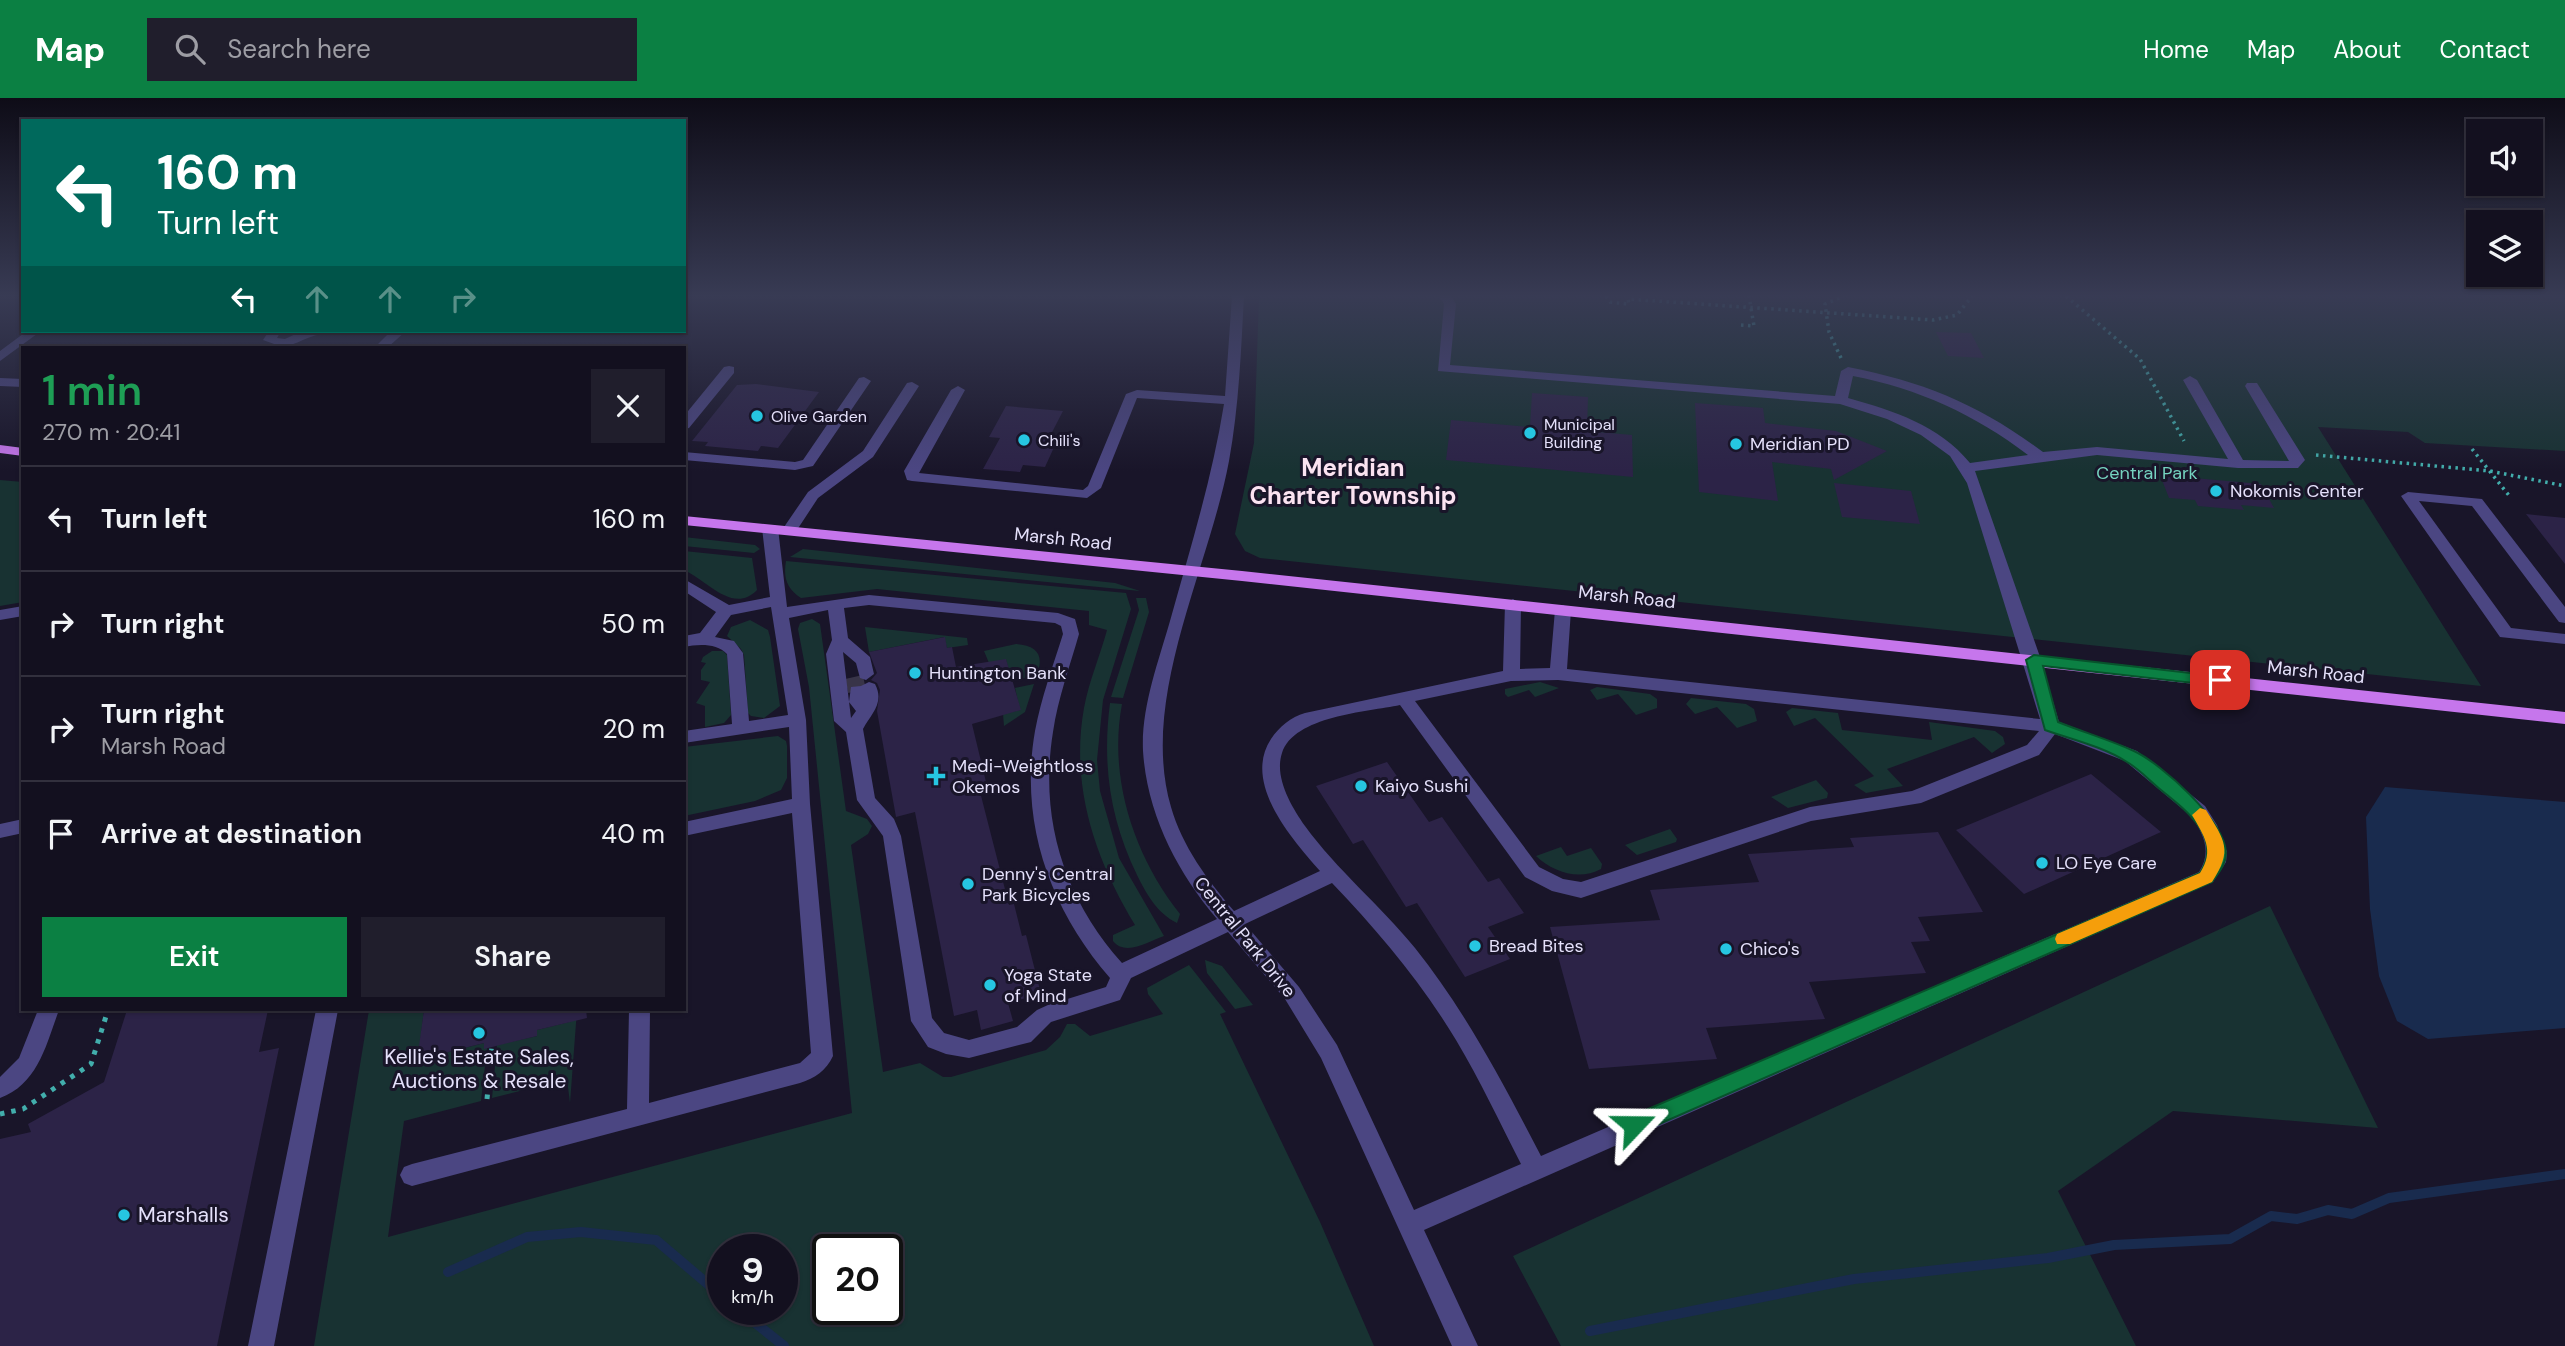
<!DOCTYPE html>
<html lang="en">
<head>
<meta charset="utf-8">
<style>
	body { margin:0; font-family:"DM Sans",sans-serif; background:#201e2c; color:#f1f3f6; height:100vh; display:flex; flex-direction:column; font-size:26px; white-space:nowrap }
	* { box-sizing:border-box; margin:0 }
	p { font-size:23px; color:#9d9da4 }
	.icon { flex:none; width:38px; height:38px; fill:none; stroke:currentColor; stroke-width:2; stroke-linecap:round; stroke-linejoin:round }
	.map { position:relative; flex:1; overflow:hidden }
	.sheet { position:absolute; left:21px; top:248px; width:665px; height:665px; display:flex; flex-direction:column; background:#13101f; border-radius:0px; box-shadow:0 2px 5px #0004,0 0 0 2px #32303d }
	.sheet>* { flex:none }
	.hud { position:absolute; left:21px; top:21px; width:665px; height:214px; border-radius:0px; box-shadow:0 2px 5px #0004,0 0 0 2px #32303d; background:#00695c; color:#fff; overflow:hidden }
	.tools { position:absolute; left:2466px; top:21px; display:grid; gap:14px }
	.tools a { display:grid; place-items:center; width:77px; height:77px; border-radius:0px; background:#13101f; box-shadow:0 2px 5px #0004,0 0 0 2px #32303d; font-size:35px }
	.speed { position:absolute; left:707px; top:1136px; display:flex; gap:14px; font-size:35px; font-weight:700; text-align:center }
	.speed>* { display:grid; place-content:center; width:91px; height:91px; border-radius:50%; background:#13101f; box-shadow:0 2px 5px #0004,0 0 0 2px #32303d; line-height:1 }
	.speed small { font-size:18px; font-weight:400 }
	.speed .limit { border:4px solid #111; border-radius:10px; background:#fff; color:#111 }
	.pin { position:absolute; display:grid; place-items:center; width:60px; height:60px; color:#fff; margin:-30px; border-radius:14px; box-shadow:0 4px 10px #0006 }
	.me { position:absolute; width:77px; margin:-38px; rotate:67deg; stroke-linejoin:round; filter:drop-shadow(0 0 5px #0008) }
	.turn { display:flex; align-items:center; gap:24px; height:147px; padding:0 21px; font-size:32px }
	.turn .icon { width:91px; height:91px; stroke-width:2.5 }
	.turn b { display:block; font-size:49px; line-height:60px }
	.lanes { display:flex; align-items:center; height:66px; padding:0 21px; background:#0003; justify-content:center; gap:35px; direction:ltr }
	.lanes .off { opacity:.35 }
	.round { display:grid; place-items:center; flex:none; width:74px; height:74px; border-radius:0px; background:#201e2c }
	.summary { display:flex; align-items:center; justify-content:space-between; height:119px; padding:0 21px }
	h1 { font-size:42px; font-weight:600; line-height:52px; color:#1e9e55 }
	.cta { display:flex; gap:14px; margin-top:auto; padding:14px 21px }
	.cta a { flex:1; height:80px; border-radius:0px; background:#0b8043; color:#fff; font-size:28px; font-weight:600; line-height:80px; text-align:center }
	.cta a+a { background:#201e2c; color:#f1f3f6 }
	ul { padding:0; list-style:none }
	li { display:flex; align-items:center; gap:21px; height:105px; padding:0 21px; border-top:2px solid #32303d }
	li div { flex:1 }
	li b { display:block; font-size:26px }
	li em { font-style:normal }
	header { display:flex; align-items:center; gap:42px; box-sizing:border-box; height:98px; padding:0 35px; background:#0b8043; color:#fff }
	header strong { font-size:33px }
	nav { display:flex; gap:38px; margin-inline-start:auto; font-size:24px }
	.search { width:490px; height:63px; background:#201e2c; display:flex; align-items:center; gap:18px; box-sizing:border-box; padding:0 24px; border-radius:0px; color:#9d9da4; font-size:26px }
	.map>svg:first-child { display:block }
</style>
</head>
<body>
<header>
<strong>Map</strong>
<div class="search"><svg class="icon" aria-label="search" viewBox="0 0 24 24"><circle cx="10" cy="10" r="6"/><path d="M15 15l6 6"/></svg>Search here</div>
<nav><a>Home</a><a>Map</a><a>About</a><a>Contact</a></nav>
</header>
<div class="map">
<svg width="2565" height="1248" viewBox="0 0 2565 1248">
	<rect width="100%" height="100%" fill="#191529"/>
	<!-- green -->
	<path fill="#183232" fill-rule="evenodd" d="M1259 198H2565V353L2425 345 2408 334 2318 329 2481 588 1260 460 1245 453 1235 436 1254 345Z
		M0 382 23 384V504L0 508Z
		M684 439 755 447 760 451 754 455 684 448Z
		M803 451 1115 485 1140 493 790 459Z
		M684 453 752 460 757 492C733 517 707 482 684 472Z
		M786 463 1126 495 1131 511 1103 602 1097 662 1100 693 1119 760 1164 838C1149 843 1126 859 1113 843V837L1135 827C1095 761 1070 688 1084 610 1089 583 1100 558 1107 532L1089 527V513L877 491 801 500C787 491 783 480 786 463Z
		M1136 500H1146L1149 514 1123 600 1111 599 1139 512Z
		M812 521 820 526 846 713 867 721 872 728 868 736 851 747 883 974 920 965 943 979H951L1046 952 1060 939 1067 926H1075L1090 938 1163 916 1148 896 1147 890 1189 867 1226 914 1220 916 1320 1124 1374 1248H314L369 912H424L418 962 484 945V950H487L481 1003 404 1023 388 1139 852 1015 809 589 798 531 800 525ZM723 1152H782V1211H723ZM828 1152H887V1211H828Z
		M750 522 768 532 770 539 780 608 764 620 751 618 748 615 744 557 741 551 727 538 731 529Z
		M865 529 967 540 968 547 947 550 944 539 869 554Z
		M1016 546C1038 548 1044 557 1037 577L1012 583 1006 562 989 565 984 553Z
		M712 553H723L727 557 731 617 724 625 705 629V608L696 605 710 584 701 582V572L706 565 701 564 703 559Z
		M1540 584 1559 590 1535 599 1529 592 1508 599 1505 596V591Z
		M1034 586 1025 614 1004 628 1003 616 1020 612 1015 590Z
		M1597 589 1650 596 1657 601V610L1636 617 1618 596 1597 602 1590 592Z
		M1691 600 1746 606 1754 611 1757 623 1737 630 1717 609 1695 616 1686 606Z
		M1110 605 1122 606C1108 680 1134 758 1180 816L1177 825C1157 815 1147 797 1137 777 1110 721 1102 667 1110 605Z
		M1792 610 1838 615 1842 632 1932 642 1929 624 1995 633 2003 639 2005 646 1992 655 1974 639 1887 671 1903 688 1866 695 1854 687 1874 678 1815 620 1794 628 1786 614Z
		M778 638 786 643 787 648V680L781 692 755 703 684 718V649Z
		M1816 682 1828 695 1827 700 1788 710 1771 699Z
		M1670 731 1677 741 1676 744 1637 757 1625 747Z
		M1561 749 1567 758 1591 750 1602 766 1601 771C1579 783 1553 774 1536 758Z
		M2270 808 2378 1030 2173 1013 2058 1093 2136 1248H1561L1513 1158Z
		M1205 862 1222 868 1253 907 1235 911 1207 875Z
		M570 912H577L570 1005 567 981 492 1000 497 947 537 938V932L569 924Z"/>
	<!-- water -->
	<path fill="#192b4e" d="M2385 689 2565 704V930L2428 941 2397 923 2379 878 2370 811 2366 719Z"/>
	<g fill="none" stroke-linecap="round" stroke-linejoin="round">
		<!-- stream-far1 -->
		<path stroke="#192b4e" stroke-width="6" d="M2559 198 2565 202"/>
		<!-- stream -->
		<path stroke="#192b4e" stroke-width="10" d="M448 1174 527 1139 581 1134 656 1142 723 1199
			M738 1211 784 1248
			M1590 1233 1854 1181 2048 1160 2114 1147 2230 1141 2271 1118 2297 1121 2328 1112 2352 1116 2389 1100 2565 1076"/>
	</g>
	<!-- building -->
	<path fill="#2c2347" d="M1936 234 1971 235 1984 260 1948 258Z
		M756 286 819 294 778 350 761 348 758 353 705 348 708 344 692 343 737 287Z
		M1532 295 1588 299 1587 333 1632 337 1633 379 1446 362 1451 322 1530 329Z
		M1695 305 1763 310 1765 325 1836 333 1887 353 1834 382 1831 371 1772 364 1778 403 1699 394Z
		M1006 308 1063 313 1047 344 1056 345 1045 369 1023 367 1020 374 983 371 1000 340 989 339Z
		M2160 377 2261 386 2274 410 2241 407 2244 412 2198 408 2195 402 2169 400Z
		M1834 385 1911 393 1920 426 1842 419Z
		M2526 416 2565 420V466Z
		M945 539 947 550 952 549 956 569 1006 561 1021 612 972 626 986 684 978 686 1009 807 1014 806 1022 838 1026 837 1041 896 1008 905 1013 923 981 932 977 912 954 918 915 714 896 719 877 613 880 592 877 585 871 582 877 575 869 554Z
		M1387 664 1429 724 1442 719 1488 784 1499 780 1524 815 1488 829 1510 861 1465 879 1417 805 1406 809 1363 742 1353 746 1316 688Z
		M2091 676 2161 734 2024 796 1956 732Z
		M1938 734 1983 814 1918 819 1930 843 1911 844 1926 875 1809 884 1825 921 1706 930 1717 961 1589 971 1550 829 1660 822 1650 792 1759 784 1748 756 1854 749 1850 740Z
		M127 912H268L259 954 279 950 217 1248H0V1041L31 1034 28 1026 104 984Z
		M424 912H586L587 920 537 932V938L484 951V945L417 962Z"/>
	<g fill="none" stroke-linecap="round" stroke-linejoin="round">
		<!-- minor-tunnel -->
		<path stroke="#383448" stroke-width="18" stroke-dasharray="18 9" stroke-linecap="butt" d="M854 579 857 593"/>
		<!-- path-far1 -->
		<path stroke="#42aeac" stroke-width="3.5" stroke-dasharray="2.5 4.5" stroke-linecap="butt" d="M1606 198 1610 204 1629 206 1628 201 1933 222 1957 217 1972 198
			M2066 198 2140 261 2184 343
			M1741 227 1754 228 1749 198
			M1841 260 1829 234 1825 206 1844 198
			M2472 351 2511 400
			M2316 357 2490 373 2565 388"/>
		<!-- path -->
		<path stroke="#42aeac" stroke-width="5" stroke-dasharray="4.5 7" stroke-linecap="butt" d="M487 1001 492 949
			M0 1016 23 1011 91 966 108 912"/>
		<!-- minor -->
		<path fill="#4b4682" fill-rule="evenodd" d="M1232 198H1244C1241 253 1239 308 1229 363 1209 471 1139 600 1171 709 1182 748 1208 783 1234 813L1320 773C1292 741 1242 685 1271 641 1279 629 1291 619 1305 615L1503 573 1505 506 1513 501 1521 506 1520 571 1550 570 1555 512 1563 507 1571 512 1567 571 2040 621 1967 385 1950 358 1921 337 1887 321 1840 306 1438 273 1444 206 1439 198H1451L1456 206 1450 267 1835 298 1841 273 1848 269C1925 284 1980 307 2043 354L2097 349 2228 361 2183 282 2190 278 2197 282 2243 362 2289 363 2245 288 2247 285H2257L2305 362 2298 370H2238L2097 357 1975 373 2039 556 2059 624 2137 653 2205 708 2217 727 2227 754 2226 764 2213 784 1424 1132 1478 1248H1452L1321 960 1285 901 1228 834 1131 880 1120 902 1051 924 1031 944 969 960 946 956 928 949 911 923 883 738 857 702 846 634 834 623 826 556 832 542 828 512 789 520 806 622 810 706 833 958C826 973 815 980 800 985L412 1088 404 1085 400 1077 404 1069 412 1066 627 1011 629 912H650L649 1005 800 965 811 955 792 715 684 738V724L792 701 789 629 684 645V633L732 626 727 556C717 545 698 546 684 549V538L700 535 716 514 684 493V481L729 507 770 499 762 430 765 427H775L778 430 787 509 869 497 1058 515 1075 521 1079 536C1070 568 1058 600 1053 634 1039 721 1064 800 1122 865L1217 821C1177 774 1147 716 1143 653 1141 610 1158 565 1170 523 1190 451 1212 381 1224 306L1137 300 1101 390 1087 400 912 383 907 382 904 373 951 292 958 288 965 292 919 375 1083 392 1088 388 1126 296 1137 292 1225 298ZM1853 278C1919 291 1974 316 2028 357L1970 365C1939 327 1894 313 1848 300ZM869 507 1055 525 1061 528 1063 536C1053 568 1041 600 1035 633 1019 725 1050 811 1110 880L1106 889 1048 907 1037 912 1017 929 969 942 944 935 932 920 901 738 894 721 875 700 863 631C871 616 885 605 875 586L869 584 861 588 851 589 849 604 856 613 851 620 843 554 856 565 860 580 866 582 874 576 870 559 848 540 844 510ZM771 509 788 617 749 623 743 555 734 543 715 539 731 517ZM1558 582 2039 633 2027 647 1912 693 1810 709 1581 784 1563 781 1539 769 1415 603 1511 583ZM1400 607 1525 779 1552 793 1581 800 1811 723 1921 705 2039 657 2055 636 2125 663 2191 718C2204 736 2212 754 2199 774L1541 1058C1503 985 1466 914 1415 850 1380 807 1337 772 1305 728 1291 708 1274 679 1282 655 1294 618 1367 614 1400 607ZM1332 785C1378 833 1421 884 1456 942 1480 982 1500 1025 1521 1066L1414 1112 1337 947 1299 889 1245 826Z
			M27 233H41L0 263V253Z
			M269 233H281L277 240 285 241 302 233H406L387 250H374L388 236C366 236 344 233 321 236 304 239 292 250 275 250L277 247 263 242Z
			M729 268 734 269V275L689 330 684 331V318L724 269Z
			M864 279 871 283 813 368 795 372 684 362V354L795 364 803 362 859 280Z
			M0 280 23 281V289L0 288Z
			M912 284 919 288 873 359 818 400 795 435H785L782 432 808 394 863 353 907 285Z
			M2408 394 2482 401 2565 509V525L2559 524 2472 408 2419 403 2511 530 2565 536V546L2500 539 2401 398Z
			M23 508V518L0 522V512Z
			M23 721V735L0 740V726Z
			M38 912H59C46 947 38 986 0 1000V979L19 960Z
			M316 912H338L274 1248H248Z"/>
		<!-- major -->
		<path fill="#c676ec" fill-rule="evenodd" d="M0 347 23 350V358L0 355Z
			M684 418 1242 473 2565 614V626L1242 483 684 427Z"/>
	</g>
	<!-- sky -->
	<linearGradient id="sky" x2="0" y2="1"><stop stop-color="#0e0c17"/><stop offset="0.53" stop-color="#383b54"/><stop offset="1" stop-color="#383b54" stop-opacity="0"/></linearGradient>
	<rect width="2565" height="373" fill="url(#sky)"/>
	<!-- route -->
	<path fill="#0b8043" stroke="#07532c" stroke-width="2" d="M2034 557 2225 579V586L2220 588 2043 568 2058 624C2083 634 2110 642 2134 653 2162 666 2225 723 2226 755 2226 767 2218 775 2212 784L1641 1034 1634 1036 1627 1034 1624 1027 1627 1020 2200 775C2223 740 2186 712 2161 692 2150 683 2139 671 2127 664 2104 649 2071 641 2045 632L2026 562Z"/>
	<!-- slow -->
	<path fill="#f59e0b" d="M2200 710 2206 712C2225 743 2233 752 2212 784L2070 846H2057L2055 841 2057 836 2200 775C2215 752 2204 738 2192 717Z"/>
	<!-- markers -->
	<g fill="#26c6e1" stroke="#191529" stroke-width="2.5">
		<circle cx="757" cy="318" r="7"/>
		<circle cx="1530" cy="335" r="7"/>
		<circle cx="1024" cy="342" r="7"/>
		<circle cx="1736" cy="346" r="7"/>
		<circle cx="2216" cy="393" r="7"/>
		<circle cx="915" cy="575" r="7"/>
		<path d="M932.5 667.5h7v7h7v7h-7v7h-7v-7h-7v-7h7z"/>
		<circle cx="1361" cy="688" r="7"/>
		<circle cx="2042" cy="765" r="7"/>
		<circle cx="968" cy="786" r="7"/>
		<circle cx="1475" cy="848" r="7"/>
		<circle cx="1726" cy="851" r="7"/>
		<circle cx="990" cy="887" r="7"/>
		<circle cx="479" cy="935" r="7"/>
		<circle cx="124" cy="1117" r="7"/>
	</g>
	<g text-anchor="middle" stroke-width="6" stroke-linejoin="round" paint-order="stroke">
		<!-- far-poi labels -->
		<g font-size="16" fill="#e5e1fb" stroke="#191529" text-anchor="start">
			<text x="771" y="324">Olive Garden</text>
			<text x="1544" y="332">Municipal<tspan x="1544" dy="18">Building</tspan></text>
			<text x="1038" y="348">Chili's</text>
		</g>
		<!-- poi labels -->
		<g font-size="18" fill="#e5e1fb" stroke="#191529" text-anchor="start">
			<text x="1750" y="352">Meridian PD</text>
			<text x="2230" y="399">Nokomis Center</text>
			<text x="929" y="581">Huntington Bank</text>
			<text x="952" y="674">Medi-Weightloss<tspan x="952" dy="21">Okemos</tspan></text>
			<text x="1375" y="694">Kaiyo Sushi</text>
			<text x="2056" y="771">LO Eye Care</text>
			<text x="982" y="782">Denny's Central<tspan x="982" dy="21">Park Bicycles</tspan></text>
			<text x="1489" y="854">Bread Bites</text>
			<text x="1740" y="857">Chico's</text>
			<text x="1004" y="883">Yoga State<tspan x="1004" dy="21">of Mind</tspan></text>
		</g>
		<!-- park labels -->
		<g font-size="18" fill="#75d3c0" stroke="#191529">
			<text x="2147" y="381">Central Park</text>
		</g>
		<!-- street labels -->
		<g font-size="18" fill="#e5e1fb" stroke="#191529">
			<text transform="translate(1063 441) rotate(6)" y="6">Marsh Road</text>
			<text transform="translate(1627 499) rotate(6)" y="6">Marsh Road</text>
			<text transform="translate(2316 574) rotate(6)" y="6">Marsh Road</text>
			<text transform="translate(1245 839) rotate(51)" y="6">Central Park Drive</text>
		</g>
		<!-- near-poi labels -->
		<g font-size="21" fill="#e5e1fb" stroke="#191529">
			<text x="479" y="966">Kellie's Estate Sales,<tspan x="479" dy="24">Auctions &amp; Resale</tspan></text>
			<text x="138" y="1124" text-anchor="start">Marshalls</text>
		</g>
		<!-- district labels -->
		<g font-size="24" font-weight="bold" fill="#fbe3f1" stroke="#191529">
			<text x="1353" y="378">Meridian<tspan x="1353" dy="28">Charter Township</tspan></text>
		</g>
	</g>
</svg>
<div class="tools">
<a><svg class="icon" aria-label="sound" viewBox="0 0 24 24"><path d="M4 9h4l5-4v14l-5-4H4zM17 9q2 3 0 6"/></svg></a>
<a><svg class="icon" aria-label="layers" viewBox="0 0 24 24"><path d="M12 4l9 5-9 5-9-5zM3 14l9 5 9-5"/></svg></a>
</div>
<div class="speed"><div>9<small>km/h</small></div><div class="limit">20</div></div>
<div class="pin" style="left:2220px;top:582px;background:#d93025"><svg class="icon" aria-label="arrive" viewBox="0 0 24 24"><path d="M6 21V4h12l-3 4 3 4H6"/></svg></div>
<svg class="me" style="left:1634px;top:1027px" viewBox="-20 -20 40 40"><path d="M0-17L14 15 0 8-14 15z" fill="#0b8043" stroke="#fff" stroke-width="4"/></svg>
<div class="hud">
<div class="turn"><svg class="icon" aria-label="left" viewBox="0 0 24 24"><path d="M17 20v-9H6M10 6l-5 5 5 5"/></svg><div><b>160 m</b>Turn left</div></div>
<div class="lanes"><svg class="icon" aria-label="left" viewBox="0 0 24 24"><path d="M17 20v-9H6M10 6l-5 5 5 5"/></svg><svg class="icon off" aria-label="ahead" viewBox="0 0 24 24"><path d="M12 20V5M6 11l6-6 6 6"/></svg><svg class="icon off" aria-label="ahead" viewBox="0 0 24 24"><path d="M12 20V5M6 11l6-6 6 6"/></svg><svg class="icon off" aria-label="right" viewBox="0 0 24 24"><path d="M7 20v-9h11M14 6l5 5-5 5"/></svg></div>
</div>
<section class="sheet">
<div class="summary"><div><h1>1 min</h1><p>270 m · 20:41</p></div><a class="round"><svg class="icon" aria-label="close" viewBox="0 0 24 24"><path d="M6 6l12 12M18 6L6 18"/></svg></a></div>
<ul>
<li><svg class="icon" aria-label="left" viewBox="0 0 24 24"><path d="M17 20v-9H6M10 6l-5 5 5 5"/></svg><div><b>Turn left</b></div><em>160 m</em></li>
<li><svg class="icon" aria-label="right" viewBox="0 0 24 24"><path d="M7 20v-9h11M14 6l5 5-5 5"/></svg><div><b>Turn right</b></div><em>50 m</em></li>
<li><svg class="icon" aria-label="right" viewBox="0 0 24 24"><path d="M7 20v-9h11M14 6l5 5-5 5"/></svg><div><b>Turn right</b><p>Marsh Road</p></div><em>20 m</em></li>
<li><svg class="icon" aria-label="arrive" viewBox="0 0 24 24"><path d="M6 21V4h12l-3 4 3 4H6"/></svg><div><b>Arrive at destination</b></div><em>40 m</em></li>
</ul>
<div class="cta"><a>Exit</a><a>Share</a></div>
</section>
</div>
</body>
</html>
